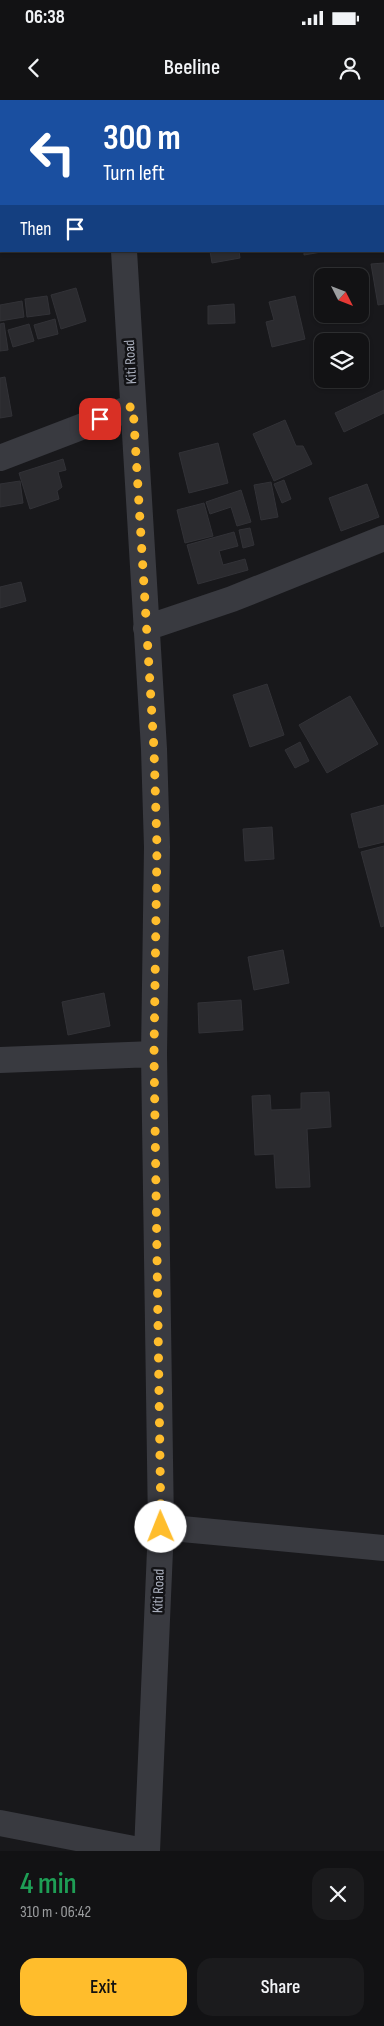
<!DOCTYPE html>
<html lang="en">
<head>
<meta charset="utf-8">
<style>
	body { margin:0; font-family:"Sofia Sans Condensed",sans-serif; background:#1b1b1d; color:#f1f3f6; height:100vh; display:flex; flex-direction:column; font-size:19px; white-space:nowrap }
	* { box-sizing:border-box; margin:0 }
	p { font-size:16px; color:#9c9ea0 }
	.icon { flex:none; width:28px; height:28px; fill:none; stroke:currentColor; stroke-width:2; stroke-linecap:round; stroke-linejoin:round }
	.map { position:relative; height:1751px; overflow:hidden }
	.details { display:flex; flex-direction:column; background:#121214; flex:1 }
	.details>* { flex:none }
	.top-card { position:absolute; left:0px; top:0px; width:385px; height:152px; box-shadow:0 1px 4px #0004,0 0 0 1px #313234; background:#1a4fa0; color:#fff; overflow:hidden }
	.needle { width:32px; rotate:132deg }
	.controls { position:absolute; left:314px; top:168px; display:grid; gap:10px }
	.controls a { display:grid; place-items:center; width:55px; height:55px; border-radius:10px; background:#121214; box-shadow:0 1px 4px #0004,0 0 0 1px #313234; font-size:25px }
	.pin { position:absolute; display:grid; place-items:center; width:42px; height:42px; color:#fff; margin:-21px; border-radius:10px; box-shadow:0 2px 8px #0006 }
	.me { position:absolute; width:55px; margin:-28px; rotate:359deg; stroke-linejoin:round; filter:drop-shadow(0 0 4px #0008) }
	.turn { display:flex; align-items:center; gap:18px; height:105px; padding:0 20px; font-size:22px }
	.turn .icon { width:65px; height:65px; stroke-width:2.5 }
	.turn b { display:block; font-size:35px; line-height:42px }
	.then { display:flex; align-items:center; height:48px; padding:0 20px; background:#0003; gap:10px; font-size:19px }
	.round { display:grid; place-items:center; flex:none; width:52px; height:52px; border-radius:15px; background:#1b1b1d }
	.headline { display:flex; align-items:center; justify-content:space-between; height:85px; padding:0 20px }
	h1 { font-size:30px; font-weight:600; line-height:38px; color:#1e9e55 }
	.action { display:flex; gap:10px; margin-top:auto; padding:10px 20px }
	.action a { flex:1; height:58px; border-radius:15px; background:#ffbd2c; color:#111; font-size:20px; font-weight:600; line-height:58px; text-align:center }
	.action a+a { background:#1b1b1d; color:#f1f3f6 }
	.status { display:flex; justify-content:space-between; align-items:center; height:35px; padding:0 25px; background:#121214; direction:ltr }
	.status svg { height:14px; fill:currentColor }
	header { display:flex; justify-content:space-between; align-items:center; height:65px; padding:0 20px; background:#121214; font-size:22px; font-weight:600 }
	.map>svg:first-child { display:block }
</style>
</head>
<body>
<div class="status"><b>06:38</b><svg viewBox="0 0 49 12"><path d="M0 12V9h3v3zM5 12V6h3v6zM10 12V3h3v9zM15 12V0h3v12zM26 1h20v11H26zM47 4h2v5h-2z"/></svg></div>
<header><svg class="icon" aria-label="back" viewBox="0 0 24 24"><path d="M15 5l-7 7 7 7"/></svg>Beeline<svg class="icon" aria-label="person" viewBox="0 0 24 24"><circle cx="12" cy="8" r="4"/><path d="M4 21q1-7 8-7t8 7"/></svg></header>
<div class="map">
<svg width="384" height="1751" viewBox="0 0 384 1751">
	<rect width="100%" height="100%" fill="#18181b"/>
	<!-- building -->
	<path fill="#2b2b2f" stroke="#323237" d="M15 0H51L46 1Z
		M260 0H283V1H260Z
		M340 0H376V1H340Z
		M0 27H1L0 79Z
		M210 151H239L240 158 212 163Z
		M304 151H327L304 155Z
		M384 163V204L378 205 371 164Z
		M76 188 86 221 61 229 51 195Z
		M47 196 50 214 27 217 25 199Z
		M295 196 305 239 272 247 266 222 274 220 269 202Z
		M22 201 24 217 0 221V205Z
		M234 204 235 223 208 224V206Z
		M55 219 58 234 38 239 34 225Z
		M4 223 8 250 0 251V224Z
		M29 224 34 241 13 247 8 230Z
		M5 277 12 316 0 318V278Z
		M384 290V313L344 332 335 313Z
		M285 320 296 346H303L312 364 274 381 253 334Z
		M218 343 228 383 189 393 179 353Z
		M63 359 66 370 58 372 62 387 57 391 59 399 30 409 19 373Z
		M284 380 291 399 282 403 274 384Z
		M20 381 23 403 0 407V384Z
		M271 382 278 417 261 420 254 385Z
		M367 384 379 417 341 431 329 398Z
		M241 390 251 422 237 426 231 407 210 414 206 402Z
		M204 403 213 436 185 443 177 410Z
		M250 428 254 445 243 448 239 430Z
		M234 432 238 446 219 451 223 465 245 459 248 470 198 484 187 445Z
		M21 482 26 501 0 508V487Z
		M267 584 284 635 250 647 233 595Z
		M350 596 378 644 327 673 299 625Z
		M300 642 309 661 295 668 285 650Z
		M384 705V742L359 748 351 714Z
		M272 727 274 759 245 761 243 729Z
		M384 746V826L381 827 361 752Z
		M283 850 289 883 254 890 248 857Z
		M104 893 110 926 68 935 62 902Z
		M241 900 243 930 199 933 198 903Z
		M329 992 331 1027 307 1029 310 1087 276 1088 274 1054 255 1055 252 996 270 995 271 1010 301 1009V993Z"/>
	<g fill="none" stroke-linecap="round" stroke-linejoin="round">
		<!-- minor -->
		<path stroke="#393a40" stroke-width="26" d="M116 0V1
			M124 151 154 649 157 747 154 954 161 1427 147 1751
			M0 358 133 307
			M146 528 232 499 384 438
			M0 960 154 954
			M161 1427 384 1448
			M0 1723 144 1751"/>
	</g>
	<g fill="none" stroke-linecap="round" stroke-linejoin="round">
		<!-- route -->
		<path stroke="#ffbd2c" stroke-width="9" stroke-dasharray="0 16.2" d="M100 319 133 306 154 649 157 747 154 954 161 1427"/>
	</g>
	<g text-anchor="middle" stroke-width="5" stroke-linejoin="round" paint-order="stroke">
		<!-- street labels -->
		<g font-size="15" fill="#a9aebc" stroke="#131316">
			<text transform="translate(130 262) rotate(-93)" y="5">Kiti Road</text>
			<text transform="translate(158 1491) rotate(-88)" y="5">Kiti Road</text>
		</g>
	</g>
</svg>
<div class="controls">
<a><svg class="needle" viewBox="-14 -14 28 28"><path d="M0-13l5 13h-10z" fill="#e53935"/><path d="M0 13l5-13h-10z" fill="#9c9ea0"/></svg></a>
<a><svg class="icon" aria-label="layers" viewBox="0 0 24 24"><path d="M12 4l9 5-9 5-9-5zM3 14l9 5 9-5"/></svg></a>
</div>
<div class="pin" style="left:100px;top:319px;background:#d93025"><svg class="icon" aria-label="arrive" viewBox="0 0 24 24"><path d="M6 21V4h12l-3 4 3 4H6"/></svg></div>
<svg class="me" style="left:161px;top:1427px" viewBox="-20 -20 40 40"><circle r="19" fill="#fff"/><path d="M0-13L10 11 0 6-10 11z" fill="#ffbd2c"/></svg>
<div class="top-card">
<div class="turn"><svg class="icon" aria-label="left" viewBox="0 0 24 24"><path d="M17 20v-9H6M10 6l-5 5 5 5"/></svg><div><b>300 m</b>Turn left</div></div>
<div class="then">Then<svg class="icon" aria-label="arrive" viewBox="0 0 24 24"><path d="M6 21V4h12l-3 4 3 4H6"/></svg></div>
</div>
</div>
<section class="details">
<div class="headline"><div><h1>4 min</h1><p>310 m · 06:42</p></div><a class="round"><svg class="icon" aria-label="close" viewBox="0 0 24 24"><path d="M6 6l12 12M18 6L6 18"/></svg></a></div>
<div class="action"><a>Exit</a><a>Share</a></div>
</section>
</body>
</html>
